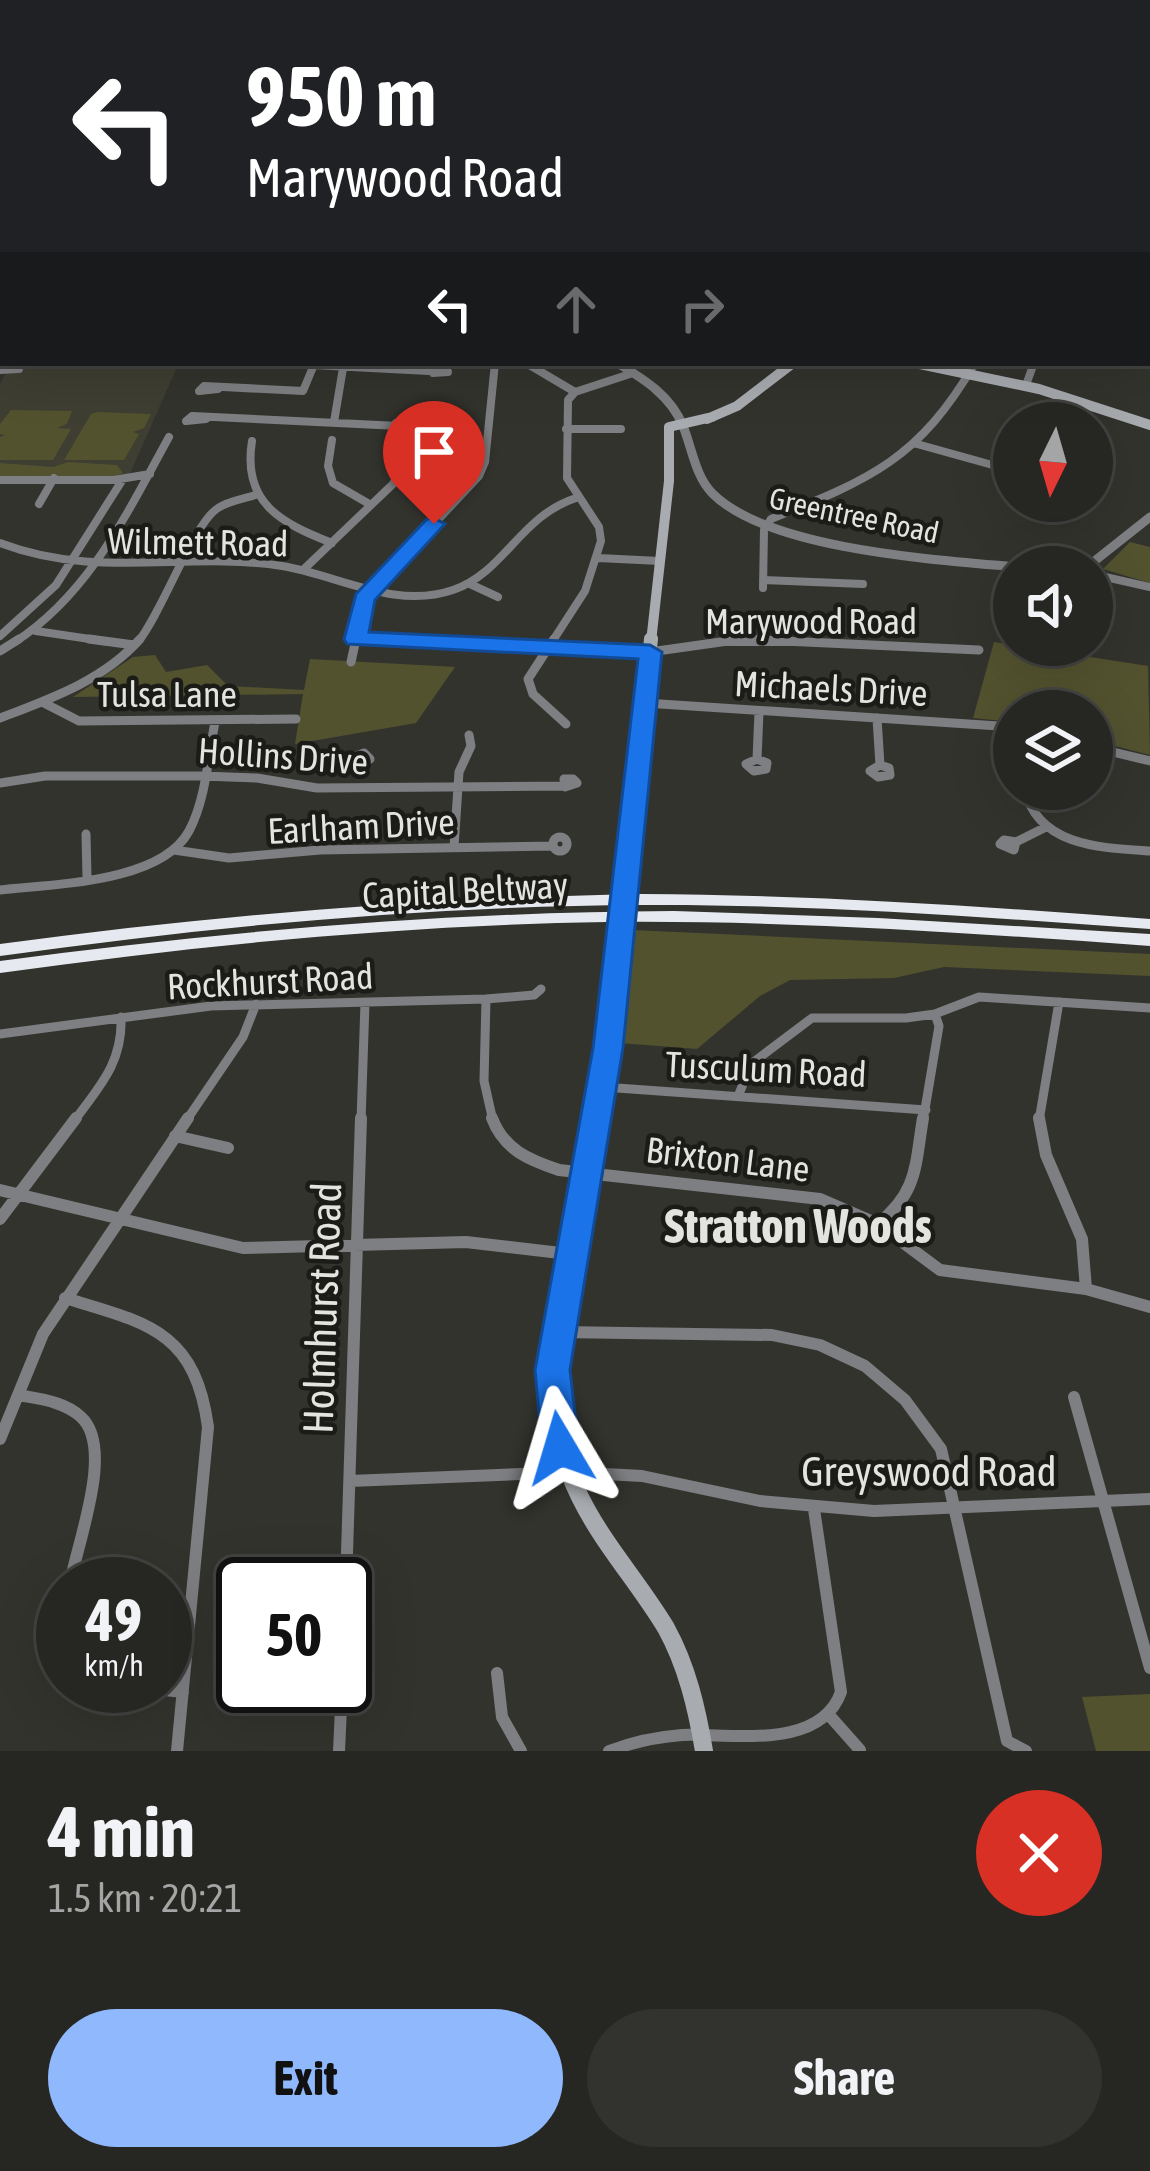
<!DOCTYPE html>
<html lang="en">
<head>
<meta charset="utf-8">
<style>
	body { margin:0; font-family:"Asap Condensed",sans-serif; background:#32322f; color:#f1f3f6; height:100vh; display:flex; flex-direction:column; font-size:45px; white-space:nowrap }
	* { box-sizing:border-box; margin:0 }
	p { font-size:39px; color:#a4a5a5 }
	.icon { flex:none; width:66px; height:66px; fill:none; stroke:currentColor; stroke-width:2; stroke-linecap:round; stroke-linejoin:round }
	.map { position:relative; height:1751px; overflow:hidden }
	.sheet { display:flex; flex-direction:column; background:#262622; flex:1 }
	.sheet>* { flex:none }
	.top-card { position:absolute; left:0px; top:0px; width:1152px; height:366px; box-shadow:0 12px 48px #0002,0 0 0 3px #424340; background:#202124; color:#fff; overflow:hidden }
	.needle { width:78px; rotate:185deg }
	.fabs { position:absolute; left:993px; top:402px; display:grid; gap:24px }
	.fabs a { display:grid; place-items:center; width:120px; height:120px; border-radius:50%; background:#262622; box-shadow:0 12px 48px #0002,0 0 0 3px #424340; font-size:60px }
	.speed { position:absolute; left:36px; top:1557px; display:flex; gap:24px; font-size:60px; font-weight:700; text-align:center }
	.speed>* { display:grid; place-content:center; width:156px; height:156px; border-radius:50%; background:#262622; box-shadow:0 12px 48px #0002,0 0 0 3px #424340; line-height:1 }
	.speed small { font-size:30px; font-weight:400 }
	.speed .limit { border:6px solid #111; border-radius:18px; background:#fff; color:#111 }
	.pin { position:absolute; display:grid; place-items:center; width:102px; height:102px; color:#fff; margin:-123px -51px; border-radius:50% 50% 50% 0; rotate:-45deg; box-shadow:0 0 12px #0007 }
	.pin .icon { rotate:45deg }
	.me { position:absolute; width:132px; margin:-66px; rotate:353deg; stroke-linejoin:round; filter:drop-shadow(0 0 9px #0008) }
	.turn { display:flex; align-items:center; gap:42px; height:252px; padding:0 48px; font-size:54px }
	.turn .icon { width:156px; height:156px; stroke-width:2.5 }
	.turn b { display:block; font-size:84px; line-height:102px }
	.lanes { display:flex; align-items:center; height:114px; padding:0 48px; background:#0003; justify-content:center; gap:60px; direction:ltr }
	.lanes .off { opacity:.35 }
	.round { display:grid; place-items:center; flex:none; width:126px; height:126px; border-radius:63px; background:#32322f }
	.overview { display:flex; align-items:center; justify-content:space-between; height:204px; padding:0 48px }
	h1 { font-size:72px; font-weight:700; line-height:90px }
	.cta { display:flex; gap:24px; margin-top:auto; padding:24px 48px }
	.cta a { flex:1; height:138px; border-radius:72px; background:#90b8fd; color:#111; font-size:48px; font-weight:700; line-height:138px; text-align:center }
	.cta a+a { background:#32322f; color:#f1f3f6 }
	.map>svg:first-child { display:block }
</style>
</head>
<body>
<div class="map">
<svg width="1150" height="1751" viewBox="0 0 1150 1751">
	<rect width="100%" height="100%" fill="#33332e"/>
	<!-- built -->
	<path fill="#3e3e32" d="M11 363H179L128 478 0 480V384Z"/>
	<!-- green -->
	<path fill="#53522f" d="M11 410 72 411 67 424 57 428 71 429 53 460H0V437L5 435 0 434V424Z
		M97 412 151 414 144 428 133 432 139 434 124 460H64L91 414Z
		M68 462 117 465 123 473 114 477H0V463L53 467Z
		M1130 542 1150 547V583L1103 569Z
		M994 642 1148 666 1150 755 1092 740V711H1014V722L973 718Z
		M155 655 166 672 207 665 228 686 304 690 310 659 455 667 416 723 295 744 303 694 73 697 133 657Z
		M632 930 1150 954V976L944 967 894 978 790 980 760 996 697 1049 619 1043Z
		M1150 1694V1751H1096L1082 1697Z"/>
	<g fill="none" stroke-linecap="round" stroke-linejoin="round">
		<!-- minor-far3 -->
		<path stroke="#7e7f82" stroke-width="4.5" d="M574 0 583 3
			M905 0 923 3
			M1016 0 1021 3
			M599 3 609 0
			M673 3 682 0
			M1128 3 1132 0"/>
		<!-- minor-far2 -->
		<path stroke="#7e7f82" stroke-width="8" d="M0 320 3 315
			M274 363 448 372 433 373
			M526 363 575 392
			M0 370 19 369
			M1026 385 1034 363
			M218 389 199 391 204 386 303 391 313 367
			M206 419 186 421 192 416 420 427 421 418 396 423
			M334 422 343 368
			M566 429H621
			M332 440 328 466 333 483 371 505
			M252 441C242 503 281 523 332 543
			M917 444 1014 471
			M0 480H114L150 474
			M39 504 54 478
			M0 543C97 580 184 551 282 566 338 575 395 610 453 590 504 573 520 516 576 498
			M598 558 660 561
			M303 570 393 484 415 444
			M1092 574 1150 587
			M763 580 863 584
			M470 584 498 597
			M763 588 764 530 771 519C871 479 919 459 975 363
			M36 631 110 642
			M0 636 56 585 123 479
			M355 639 414 642
			M15 642C90 593 127 513 169 437
			M138 642C163 611 193 524 218 508 228 501 243 499 255 495
			M355 642 364 599 479 476 485 462 495 363
			M552 642 585 591 601 541 599 527 567 478 568 400 575 392 633 373
			M724 642H798"/>
		<!-- minor-far1 -->
		<path stroke="#7e7f82" stroke-width="9" d="M89 639 134 645
			M355 639 650 652 742 639 979 650
			M554 639 528 679 533 694 566 724
			M0 651 19 639
			M351 662 356 639
			M42 702 79 721 296 719
			M645 703 1014 727
			M0 718C50 699 104 680 140 639
			M877 718 880 765
			M1092 747 1150 761
			M364 753 370 759H356L357 756Z
			M757 759 767 763 766 769 754 771 746 764Z
			M757 759 759 712
			M880 765 889 768 890 775 878 777 870 771Z
			M564 779H573L577 783 565 787Z
			M0 783 45 776H203L257 778 317 788 563 786
			M1025 789C1037 846 1101 848 1150 851
			M86 834 87 878
			M553 844a7 7 0 1 1 14 0a7 7 0 1 1-14 0Z
			M1004 840 1016 842 1014 850 1000 844Z
			M1016 842 1046 827
			M454 847 459 772 471 746 469 735
			M174 850 229 858 320 850 553 846
			M0 890C53 884 161 883 189 831 206 799 208 757 215 722
			M486 999 484 1081 493 1121
			M0 1034 211 1006 486 999 534 995 541 989
			M603 1087 926 1110
			M739 1094 751 1064 812 1018H906L935 1014 979 997 1150 1008
			M74 1121C100 1086 123 1062 121 1017
			M186 1121 243 1037 256 1004
			M361 1121 365 1003
			M923 1121 939 1026 935 1014
			M1039 1121 1059 1002"/>
		<!-- minor -->
		<path stroke="#7e7f82" stroke-width="12" d="M492 1118C504 1150 529 1160 559 1170L820 1199 878 1224 940 1270 1086 1289 1150 1307
			M1039 1118 1046 1155 1082 1239 1086 1289
			M175 1136 228 1148
			M0 1190 243 1248 466 1242 569 1254
			M0 1219 76 1118
			M878 1224C918 1192 915 1166 923 1118
			M65 1298C148 1323 195 1331 208 1427L177 1751
			M558 1332 772 1335 820 1345 865 1366 905 1400 941 1449 1007 1741
			M18 1395C39 1399 64 1401 81 1417 115 1448 77 1543 70 1584
			M1074 1397 1150 1668
			M0 1439 43 1334 188 1118
			M350 1481 568 1472 642 1476 760 1501 874 1511 1150 1499
			M345 1615 361 1118
			M497 1673 502 1717 521 1751
			M128 1686 183 1692
			M829 1715 860 1750
			M1007 1741 1026 1751
			M339 1751 342 1686
			M609 1751C633 1742 656 1737 682 1735 731 1733 820 1751 841 1692L814 1509"/>
		<!-- tertiary-far1 -->
		<path stroke="#7e7f82" stroke-width="8" d="M513 3 518 0"/>
		<!-- tertiary -->
		<path stroke="#7e7f82" stroke-width="9" d="M617 363C644 379 671 396 683 426 692 448 695 476 713 494 770 550 938 560 1017 567
			M1087 567 1150 517"/>
		<!-- secondary-far2 -->
		<path stroke="#a8abaf" stroke-width="10" d="M915 363 1039 389 1150 425
			M707 419 737 406 793 363
			M651 642 669 481V427L712 417"/>
		<!-- secondary-far1 -->
		<path stroke="#a8abaf" stroke-width="14" d="M624 886 651 639
			M596 1121 619 934"/>
		<!-- secondary -->
		<path stroke="#a8abaf" stroke-width="18" d="M597 1118C574 1239 521 1379 580 1497 603 1544 639 1583 666 1628 687 1666 697 1709 704 1751"/>
		<!-- motorway -->
		<path fill="#e6eaf0" fill-rule="evenodd" d="M641 894C811 895 980 906 1150 919V929C981 917 812 904 642 905 427 906 213 926 0 956V944C213 915 426 898 641 894Z
			M674 911 878 918 1150 934V946C969 933 787 920 606 922 403 925 201 945 0 973V961C224 931 448 912 674 911Z"/>
		<!-- secondary-bridge -->
		<path stroke="#a8abaf" stroke-width="14" d="M619 934 624 886"/>
	</g>
	<!-- route -->
	<path fill="#1a73e8" stroke="#114b97" stroke-width="3" d="M434 518 445 524 375 600 369 632 650 645 662 652 623 1048 570 1370 579 1448 573 1459 560 1464 548 1459 542 1448 535 1370 593 1048 638 659 347 644 344 639 356 594 427 519Z"/>
	<g text-anchor="middle" stroke-width="9" stroke-linejoin="round" paint-order="stroke">
		<!-- far-street labels -->
		<g font-size="30" fill="#e3e3df" stroke="#1b1b18">
			<text transform="translate(854 516) rotate(12)" y="10">Greentree Road</text>
		</g>
		<!-- street labels -->
		<g font-size="36" fill="#e3e3df" stroke="#1b1b18">
			<text transform="translate(198 542) rotate(1)" y="13">Wilmett Road</text>
			<text x="811" y="634">Marywood Road</text>
			<text transform="translate(831 688) rotate(3)" y="13">Michaels Drive</text>
			<text x="167" y="707">Tulsa Lane</text>
			<text transform="translate(283 756) rotate(4)" y="13">Hollins Drive</text>
			<text transform="translate(361 826) rotate(-3)" y="13">Earlham Drive</text>
			<text transform="translate(465 890) rotate(-3)" y="13">Capital Beltway</text>
			<text transform="translate(270 981) rotate(-3)" y="13">Rockhurst Road</text>
			<text transform="translate(766 1069) rotate(3)" y="13">Tusculum Road</text>
			<text transform="translate(728 1159) rotate(7)" y="13">Brixton Lane</text>
		</g>
		<!-- near-street labels -->
		<g font-size="42" fill="#e3e3df" stroke="#1b1b18">
			<text transform="translate(322 1308) rotate(-88)" y="15">Holmhurst Road</text>
			<text x="929" y="1486">Greyswood Road</text>
		</g>
		<!-- near-neighbourhood labels -->
		<g font-size="48" font-weight="bold" fill="#e3e3df" stroke="#1b1b18">
			<text x="798" y="1243">Stratton Woods</text>
		</g>
	</g>
</svg>
<div class="fabs">
<a><svg class="needle" viewBox="-14 -14 28 28"><path d="M0-13l5 13h-10z" fill="#e53935"/><path d="M0 13l5-13h-10z" fill="#a4a5a5"/></svg></a>
<a><svg class="icon" aria-label="sound" viewBox="0 0 24 24"><path d="M4 9h4l5-4v14l-5-4H4zM17 9q2 3 0 6"/></svg></a>
<a><svg class="icon" aria-label="layers" viewBox="0 0 24 24"><path d="M12 4l9 5-9 5-9-5zM3 14l9 5 9-5"/></svg></a>
</div>
<div class="speed"><div>49<small>km/h</small></div><div class="limit">50</div></div>
<div class="pin" style="left:434px;top:524px;background:#d93025"><svg class="icon" aria-label="arrive" viewBox="0 0 24 24"><path d="M6 21V4h12l-3 4 3 4H6"/></svg></div>
<svg class="me" style="left:560px;top:1448px" viewBox="-20 -20 40 40"><path d="M0-17L14 15 0 8-14 15z" fill="#1a73e8" stroke="#fff" stroke-width="4"/></svg>
<div class="top-card">
<div class="turn"><svg class="icon" aria-label="left" viewBox="0 0 24 24"><path d="M17 20v-9H6M10 6l-5 5 5 5"/></svg><div><b>950 m</b>Marywood Road</div></div>
<div class="lanes"><svg class="icon" aria-label="left" viewBox="0 0 24 24"><path d="M17 20v-9H6M10 6l-5 5 5 5"/></svg><svg class="icon off" aria-label="ahead" viewBox="0 0 24 24"><path d="M12 20V5M6 11l6-6 6 6"/></svg><svg class="icon off" aria-label="right" viewBox="0 0 24 24"><path d="M7 20v-9h11M14 6l5 5-5 5"/></svg></div>
</div>
</div>
<section class="sheet">
<div class="overview"><div><h1>4 min</h1><p>1.5 km · 20:21</p></div><a class="round" style="background:#d93025;color:#fff"><svg class="icon" aria-label="close" viewBox="0 0 24 24"><path d="M6 6l12 12M18 6L6 18"/></svg></a></div>
<div class="cta"><a>Exit</a><a>Share</a></div>
</section>
</body>
</html>
